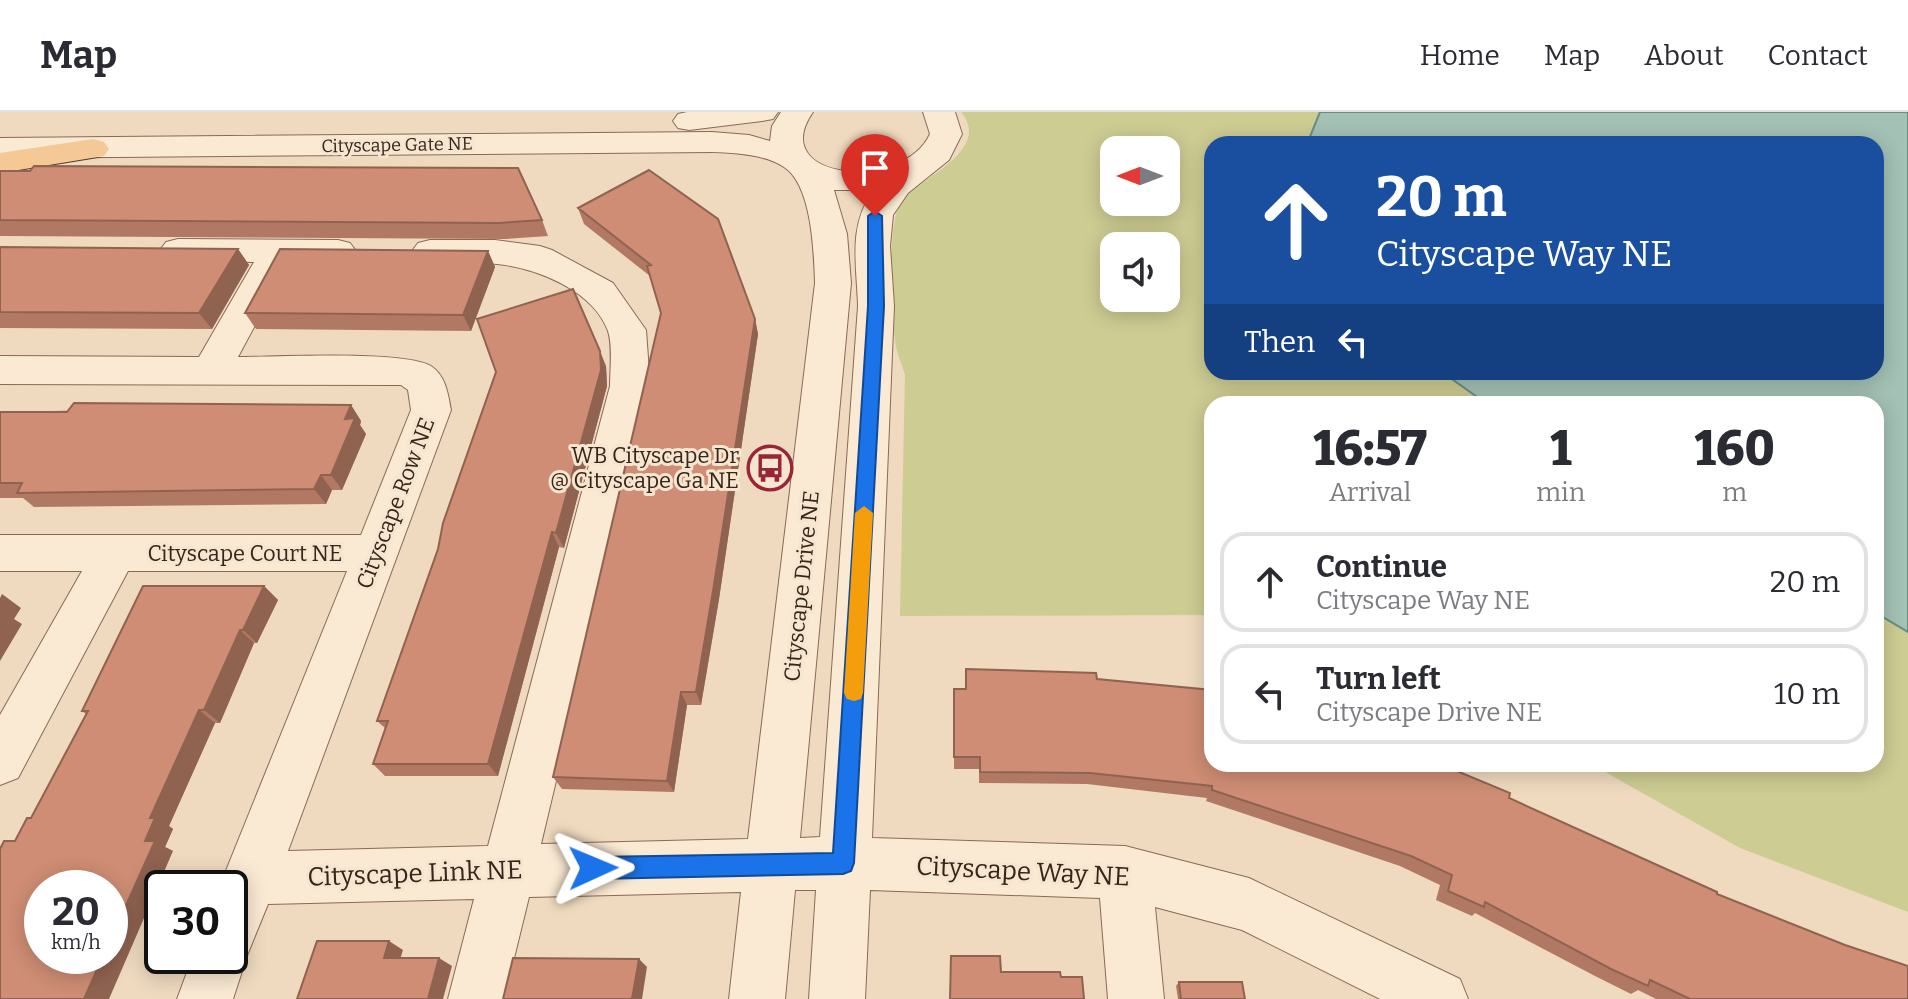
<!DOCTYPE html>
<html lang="en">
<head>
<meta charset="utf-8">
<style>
	body { margin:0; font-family:Bitter,serif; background:#f2f2f3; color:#2b2b33; height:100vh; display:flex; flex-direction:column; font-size:30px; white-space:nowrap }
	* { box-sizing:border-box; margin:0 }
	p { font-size:26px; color:#7c7c81 }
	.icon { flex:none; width:44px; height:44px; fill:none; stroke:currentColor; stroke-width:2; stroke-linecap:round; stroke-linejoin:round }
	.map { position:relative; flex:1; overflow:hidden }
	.drawer { position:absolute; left:1204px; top:284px; width:680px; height:376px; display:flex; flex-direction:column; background:#fff; border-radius:24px; box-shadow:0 4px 20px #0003 }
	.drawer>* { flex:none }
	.banner { position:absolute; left:1204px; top:24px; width:680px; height:244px; border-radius:24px; box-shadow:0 4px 20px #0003; background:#1a4fa0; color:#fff; overflow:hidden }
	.needle { width:52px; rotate:270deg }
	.tools { position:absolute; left:1100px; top:24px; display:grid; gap:16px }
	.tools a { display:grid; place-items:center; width:80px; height:80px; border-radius:16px; background:#fff; box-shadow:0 4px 20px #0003; font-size:40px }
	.speed { position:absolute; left:24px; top:758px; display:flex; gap:16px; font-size:40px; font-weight:700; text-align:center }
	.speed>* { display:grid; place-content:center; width:104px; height:104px; border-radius:50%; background:#fff; box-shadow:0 4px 20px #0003; line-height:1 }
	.speed small { font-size:20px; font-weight:400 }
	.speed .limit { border:4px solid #111; border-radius:12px; background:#fff; color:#111 }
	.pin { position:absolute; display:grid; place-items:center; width:68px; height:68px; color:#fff; margin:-82px -34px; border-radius:50% 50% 50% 0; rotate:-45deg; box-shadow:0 0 8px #0007 }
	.pin .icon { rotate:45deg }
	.me { position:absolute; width:88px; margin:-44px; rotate:89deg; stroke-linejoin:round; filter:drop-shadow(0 0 6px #0008) }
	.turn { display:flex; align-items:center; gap:28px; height:168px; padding:0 40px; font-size:36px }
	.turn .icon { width:104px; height:104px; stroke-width:2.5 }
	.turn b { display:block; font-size:56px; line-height:68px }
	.then { display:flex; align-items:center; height:76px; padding:0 40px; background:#0003; gap:16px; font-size:30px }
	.eta { display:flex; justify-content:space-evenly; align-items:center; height:136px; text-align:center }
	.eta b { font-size:48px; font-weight:800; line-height:56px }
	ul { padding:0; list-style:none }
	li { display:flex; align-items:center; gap:24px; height:100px; margin:0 16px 12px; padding:0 24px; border:4px solid #e1e1e2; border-radius:24px }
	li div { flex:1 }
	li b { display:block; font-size:30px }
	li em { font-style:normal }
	header { display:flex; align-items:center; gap:48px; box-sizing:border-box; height:112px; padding:0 40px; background:#fff; border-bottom:2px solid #e1e1e2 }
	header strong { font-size:38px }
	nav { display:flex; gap:44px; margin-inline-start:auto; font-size:28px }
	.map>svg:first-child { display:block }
</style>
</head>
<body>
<header>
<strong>Map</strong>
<nav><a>Home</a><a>Map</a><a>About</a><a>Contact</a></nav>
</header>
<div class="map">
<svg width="1908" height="887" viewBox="0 0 1908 887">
	<rect width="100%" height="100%" fill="#efdabf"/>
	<!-- green -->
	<path fill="#cdcc93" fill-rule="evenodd" d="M961 0H1908V800L1740 736 1591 652H1876V292H1212V503L900 504 905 263C902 252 896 240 895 228 891 200 887 114 900 92 915 67 994 40 961 0ZM1212 32H1876V260H1212ZM1114 38H1166V90H1114ZM1114 134H1166V186H1114Z"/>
	<!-- water -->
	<path fill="#a3c1b4" stroke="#6a8f80" stroke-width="2" d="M1320 0H1908V520L1876 501V292H1487L1442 260H1876V32H1307Z"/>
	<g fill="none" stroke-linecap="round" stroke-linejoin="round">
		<!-- minor casing -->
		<g stroke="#886a57" stroke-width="2">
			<path id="minor" d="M687 0H778L773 7 762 9 689 18 678 16 673 9 678 2Z
				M781 0H813C765 69 904 80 930 22L923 0H955L962 22 949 48 908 81 893 103 890 134 894 194 872 726 1125 734 1249 766 1460 867 1468 887H1380L1242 818 1155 795 1164 887H1108L1100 786 870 778 865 887H809L816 778H795L785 887H729L741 780 529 785 504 887H448L474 787 268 792 248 841 233 887H177L193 844H230V776H220L223 766 347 459H128L18 666 0 673V603L82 459H0V423H361L411 298 408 278 401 273 0 272V244L199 245 254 150 178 149 166 146 160 138 166 130 178 127 338 128 350 131 356 139 350 147 338 150H289L238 245C275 245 404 238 431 254 446 264 448 282 451 298L288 739 488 734 610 274C610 258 613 234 608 219 593 178 536 156 497 152 471 149 443 154 418 147L412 139 418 131 430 128H495L540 134 552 138 613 171 646 218 650 274 541 732 748 727 815 171C814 140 812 73 784 55 765 42 734 41 712 40L0 46V26L712 20 749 23 770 29 772 14ZM834 78H874C847 113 857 154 858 194L820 725 800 726 851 171 847 122Z"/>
		</g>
		<!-- major casing -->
		<g stroke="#56392c" stroke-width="2">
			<path id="major" d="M93 27 104 30 109 37 104 44 0 61V41Z"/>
		</g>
		<!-- minor -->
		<use href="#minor" fill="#fae9d3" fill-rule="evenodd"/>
		<!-- major -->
		<use href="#major" fill="#f4c995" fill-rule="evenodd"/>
	</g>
	<!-- wall -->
	<path fill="#b17964" d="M0 59 542 108 548 124 506 127 0 124Z
		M578 96 755 207 758 222 719 487 701 593H687L674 680 562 677 553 665 661 201 650 164 584 112Z
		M0 135 238 137 249 153 212 217 0 216Z
		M488 139 495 155 471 219 256 217 245 201Z
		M606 254 607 274 564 436 559 435 498 664H385L373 652 385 616 377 609Z
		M351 293 361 309 360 313 366 322 342 378H332L326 392 34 395 23 386H0V300Z
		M264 474 278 488 257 531H254L220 611H215L169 714 173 717 165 735 173 739 15 729 31 706 86 602 82 599Z
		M1097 567 1509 686 1717 782 1908 887H1656L1638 878 1631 882 1595 864 1475 801 1472 804 1436 788 1440 773 1400 754 1206 689 1207 686 1087 672 979 671V657H954V577Z
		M1179 870 1245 887H1178L1176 874Z"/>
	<!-- shaded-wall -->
	<path fill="#906351" d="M238 137 249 153 212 217 199 201Z
		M488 139 495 155 471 219 463 203Z
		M755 207 758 222 719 487 701 593 696 580Z
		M600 239 606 254 607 274 564 436 556 421Z
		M351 293 361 309 360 313 366 322 342 378 331 363 345 307Z
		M321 363 332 378 326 392 314 377Z
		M552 420 559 435 498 664 488 652Z
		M264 474 278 488 257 531 243 518Z
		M2 482 21 496 14 507 22 512 0 549V486Z
		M240 518 254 531 220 611 204 598Z
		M681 580 687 593 674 680 667 669Z
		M199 598 215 611 169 714 173 717 165 735 173 739 109 887H84L103 844H110V829L145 729 150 706Z
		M389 829 403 838 398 854 384 846Z
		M439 846 452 854 443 887H428Z
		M639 847 647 855 642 887H632Z"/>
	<!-- building -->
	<path fill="#ce8d74" stroke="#906351" stroke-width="2" d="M34 54 518 56 542 108 499 111 0 108V59H30Z
		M649 58 718 107 755 207 714 473 696 580H681L667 669 553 665 661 201 647 154 651 153 578 96Z
		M0 135 238 137 199 201 0 200Z
		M280 137 488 139 463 203 245 201Z
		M573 177 600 239 601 258 556 421 552 420 488 652H373L388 609H377L438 437 443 411 496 260 477 207Z
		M74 291 351 293 345 307 355 306 331 363H321L314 377 17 381 22 371H0V300H67Z
		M143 474H264L243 518H240L204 598H199L150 706H155L145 729H155L110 829V776H42V844H103L84 887H0V737L4 729H15L27 706H31L88 599H82Z
		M966 557 1096 561 1097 567 1212 578V652H1440L1510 681 1509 686 1717 780V782L1845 833 1908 854V887H1690L1650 868 1648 874 1611 857 1485 790 1484 795 1448 779 1452 763 1411 744 1212 678V674L1090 661 980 660V645H954V577H966Z
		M317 829H389L384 846H439L428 887H297Z
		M951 844H1000L1001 860H1060L1061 865H1082L1084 887H950Z
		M513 846 639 847 632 887H503Z
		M1179 870H1242L1245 887H1181Z"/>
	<!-- route -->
	<path fill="#1a73e8" stroke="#114b97" stroke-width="2" d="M875 99 882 104 884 194 854 751 851 759 843 762 593 767 586 764 582 756 586 748 593 745 833 741 868 194V104Z"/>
	<!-- slow -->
	<path fill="#f59e0b" d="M864 394 873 401 863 581 861 587 854 589 847 587 844 581 855 401Z"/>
	<!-- icons -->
	<defs>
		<g id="bus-ring" transform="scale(2.3)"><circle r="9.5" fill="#f6e5cf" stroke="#992637" stroke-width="1.5"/><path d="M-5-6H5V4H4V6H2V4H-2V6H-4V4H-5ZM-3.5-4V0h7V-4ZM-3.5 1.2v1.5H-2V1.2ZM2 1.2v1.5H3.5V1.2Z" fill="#992637"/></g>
	</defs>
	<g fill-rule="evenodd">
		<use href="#bus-ring" x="770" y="356"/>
	</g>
	<g text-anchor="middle" stroke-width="6" stroke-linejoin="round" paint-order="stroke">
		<!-- far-street labels -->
		<g font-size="18" fill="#37251c" stroke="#f6e5cf">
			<text transform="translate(397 33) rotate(-1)" y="6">Cityscape Gate NE</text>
		</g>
		<!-- poi labels -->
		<g font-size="22" fill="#37251c" stroke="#f6e5cf" text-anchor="end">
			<text x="739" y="351">WB Cityscape Dr<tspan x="739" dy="25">@ Cityscape Ga NE</tspan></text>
		</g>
		<!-- street labels -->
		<g font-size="22" fill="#37251c" stroke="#f6e5cf">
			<text transform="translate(395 391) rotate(-69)" y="8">Cityscape Row NE</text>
			<text x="245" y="449">Cityscape Court NE</text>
			<text transform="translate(801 474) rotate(-84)" y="8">Cityscape Drive NE</text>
		</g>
		<!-- near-street labels -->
		<g font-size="26" fill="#37251c" stroke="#f6e5cf">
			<text transform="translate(1023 759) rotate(3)" y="9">Cityscape Way NE</text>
			<text transform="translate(415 761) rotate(-2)" y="9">Cityscape Link NE</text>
		</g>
	</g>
</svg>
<div class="tools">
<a><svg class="needle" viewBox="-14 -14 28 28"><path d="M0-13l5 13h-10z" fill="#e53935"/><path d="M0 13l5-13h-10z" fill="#7c7c81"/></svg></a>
<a><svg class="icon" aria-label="sound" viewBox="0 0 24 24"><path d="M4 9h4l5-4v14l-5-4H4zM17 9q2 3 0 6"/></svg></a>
</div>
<div class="speed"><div>20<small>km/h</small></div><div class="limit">30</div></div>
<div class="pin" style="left:875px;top:104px;background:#d93025"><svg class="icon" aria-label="arrive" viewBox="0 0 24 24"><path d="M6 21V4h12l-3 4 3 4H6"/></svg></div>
<svg class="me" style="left:593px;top:756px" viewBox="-20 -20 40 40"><path d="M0-17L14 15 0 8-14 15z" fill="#1a73e8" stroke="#fff" stroke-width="4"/></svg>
<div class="banner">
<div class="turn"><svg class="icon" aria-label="ahead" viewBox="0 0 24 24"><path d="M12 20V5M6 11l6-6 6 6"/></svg><div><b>20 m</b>Cityscape Way NE</div></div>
<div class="then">Then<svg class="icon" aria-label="left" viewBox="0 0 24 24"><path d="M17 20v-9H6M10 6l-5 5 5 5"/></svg></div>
</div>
<section class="drawer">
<div class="eta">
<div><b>16:57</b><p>Arrival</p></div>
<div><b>1</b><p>min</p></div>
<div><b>160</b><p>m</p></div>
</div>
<ul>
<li><svg class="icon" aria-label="ahead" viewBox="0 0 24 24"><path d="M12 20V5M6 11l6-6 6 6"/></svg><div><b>Continue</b><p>Cityscape Way NE</p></div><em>20 m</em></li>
<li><svg class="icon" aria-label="left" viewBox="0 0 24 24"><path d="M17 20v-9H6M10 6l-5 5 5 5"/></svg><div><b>Turn left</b><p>Cityscape Drive NE</p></div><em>10 m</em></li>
</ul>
</section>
</div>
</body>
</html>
